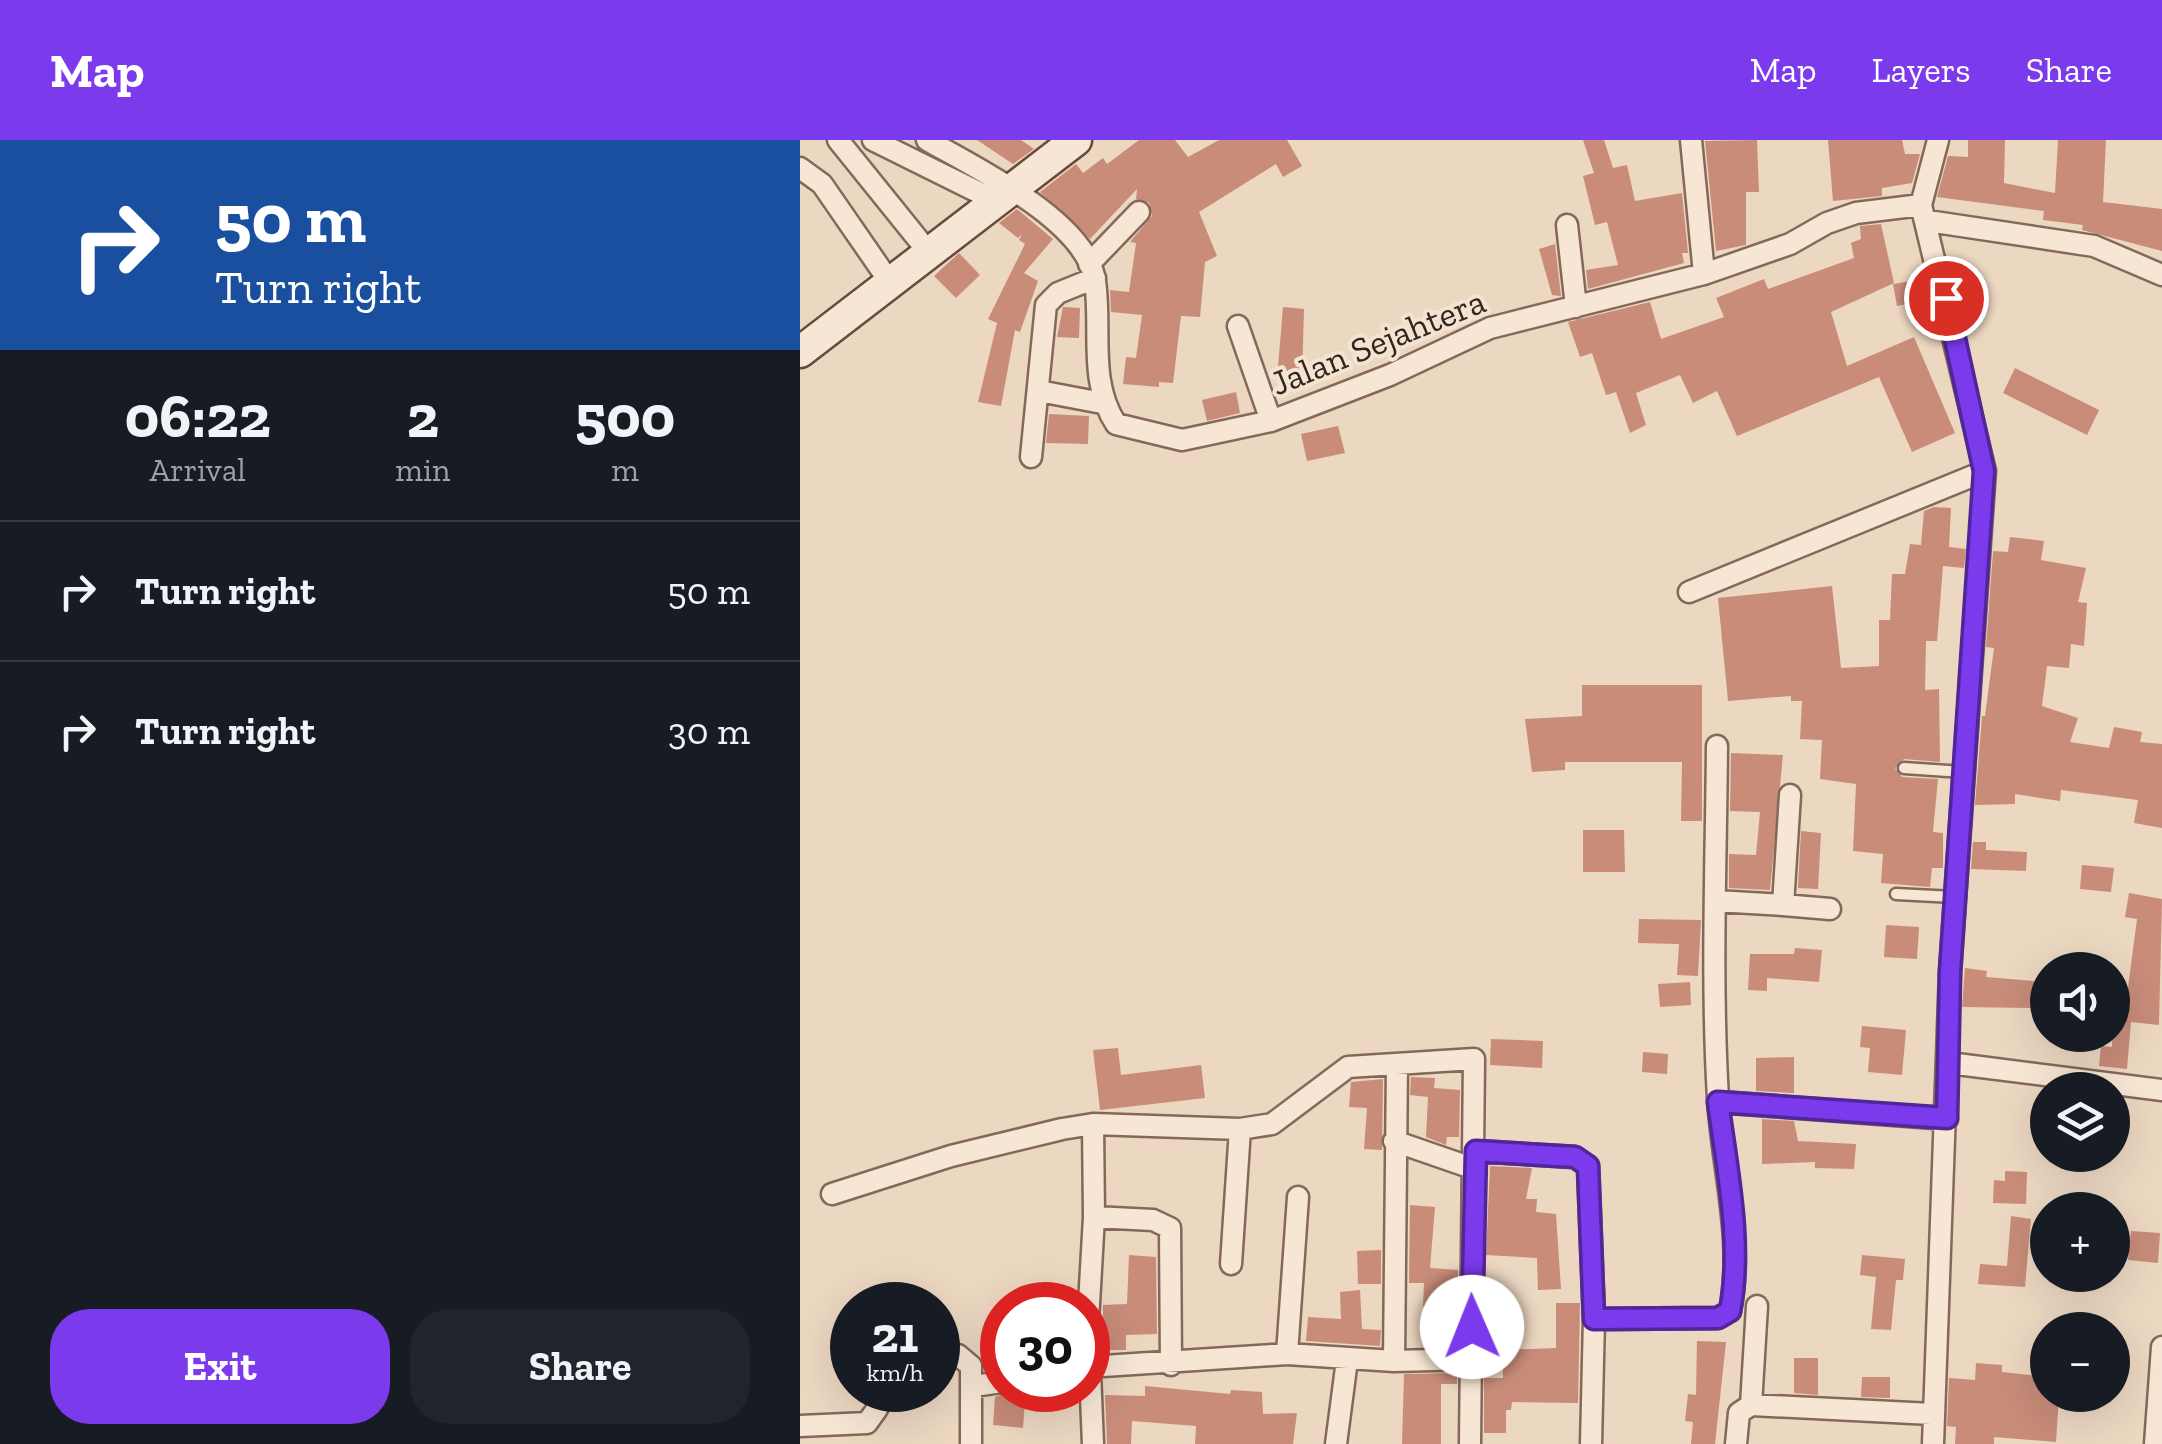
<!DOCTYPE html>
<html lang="en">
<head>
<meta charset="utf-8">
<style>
	body { margin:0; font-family:"Zilla Slab",serif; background:#20242c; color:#f1f3f6; height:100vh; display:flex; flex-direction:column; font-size:38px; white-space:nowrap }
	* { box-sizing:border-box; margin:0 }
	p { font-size:32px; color:#9ea1a6 }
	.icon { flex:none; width:55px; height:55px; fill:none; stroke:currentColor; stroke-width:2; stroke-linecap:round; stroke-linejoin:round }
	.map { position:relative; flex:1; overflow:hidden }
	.side { display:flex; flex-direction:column; background:#171b24; width:800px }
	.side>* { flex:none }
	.top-card { background:#1a4fa0; color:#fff; overflow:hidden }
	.buttons { position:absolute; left:1230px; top:812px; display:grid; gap:20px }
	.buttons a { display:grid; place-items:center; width:100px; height:100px; border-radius:50%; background:#171b24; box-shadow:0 10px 40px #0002; font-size:50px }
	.speed { position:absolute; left:30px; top:1142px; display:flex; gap:20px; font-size:50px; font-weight:700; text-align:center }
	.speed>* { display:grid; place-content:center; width:130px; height:130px; border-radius:50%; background:#171b24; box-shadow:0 10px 40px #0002; line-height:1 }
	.speed small { font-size:25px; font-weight:400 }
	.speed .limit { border:15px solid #d22; background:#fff; color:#111 }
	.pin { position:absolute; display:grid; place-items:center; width:85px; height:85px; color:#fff; margin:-42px; border:5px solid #fff; border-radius:50%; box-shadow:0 2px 10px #0007 }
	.me { position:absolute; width:110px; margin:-55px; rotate:359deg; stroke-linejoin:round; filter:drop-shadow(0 0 8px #0008) }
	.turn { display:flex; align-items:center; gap:35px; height:210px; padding:0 50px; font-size:45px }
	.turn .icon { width:130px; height:130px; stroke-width:2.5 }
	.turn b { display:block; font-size:70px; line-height:85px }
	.eta { display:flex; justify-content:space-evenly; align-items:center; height:170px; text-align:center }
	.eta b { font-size:60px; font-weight:800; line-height:70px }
	.cta { display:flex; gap:20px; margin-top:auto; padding:20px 50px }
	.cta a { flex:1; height:115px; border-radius:40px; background:#7c3aed; color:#fff; font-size:40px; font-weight:800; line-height:115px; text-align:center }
	.cta a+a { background:#20242c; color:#f1f3f6 }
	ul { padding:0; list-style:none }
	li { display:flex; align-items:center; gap:30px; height:140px; padding:0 50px; border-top:2px solid #363941 }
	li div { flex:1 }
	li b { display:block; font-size:38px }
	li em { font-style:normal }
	header { display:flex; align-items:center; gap:60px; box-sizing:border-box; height:140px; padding:0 50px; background:#7c3aed; color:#fff }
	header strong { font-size:48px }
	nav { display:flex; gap:55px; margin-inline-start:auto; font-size:35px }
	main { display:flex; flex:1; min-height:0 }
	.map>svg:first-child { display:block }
</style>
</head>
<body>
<header>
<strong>Map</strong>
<nav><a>Map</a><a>Layers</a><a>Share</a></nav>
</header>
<main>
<section class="side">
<div class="top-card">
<div class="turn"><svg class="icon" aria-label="right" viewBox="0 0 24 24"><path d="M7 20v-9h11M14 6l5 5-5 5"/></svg><div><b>50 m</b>Turn right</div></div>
</div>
<div class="eta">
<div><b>06:22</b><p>Arrival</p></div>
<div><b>2</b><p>min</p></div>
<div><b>500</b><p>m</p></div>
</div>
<ul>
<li><svg class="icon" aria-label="right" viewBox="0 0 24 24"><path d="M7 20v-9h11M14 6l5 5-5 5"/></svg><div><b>Turn right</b></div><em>50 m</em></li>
<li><svg class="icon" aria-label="right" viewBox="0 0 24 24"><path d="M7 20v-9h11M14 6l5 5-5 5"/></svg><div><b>Turn right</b></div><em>30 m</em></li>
</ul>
<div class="cta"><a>Exit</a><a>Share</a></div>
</section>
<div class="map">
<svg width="1362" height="1304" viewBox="0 0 1362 1304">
	<rect width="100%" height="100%" fill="#ecd7c1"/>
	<!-- building -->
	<path fill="#c88c79" d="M177 0H221L234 9 213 24Z
		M339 0H375L388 17 419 0H487L502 26 483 37 476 24 399 72 417 116 405 122 400 177 381 176 373 243 359 242V247L323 244 326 217 336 218 342 175 311 172 310 150 329 152 336 103 330 102 352 76 349 63 336 59 337 49 290 99 240 52 276 24 283 33 303 18 307 24Z
		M783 0H804L813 28 827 25 835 61 882 53 888 113H882L884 123 788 149 786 130 818 125 807 82 795 85 783 36 794 33Z
		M957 0 959 52H946V105L916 111 905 1Z
		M1028 0H1102L1105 14H1120L1112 43 1082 48V56L1033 61Z
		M1168 0H1205L1204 43 1255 53 1258 0H1306L1303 62 1362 69V111L1282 90 1283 85 1243 80 1244 71 1137 57 1148 16 1168 17Z
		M217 69 253 99 224 133 238 141 220 192 215 190 201 266 178 262 197 183 188 179 225 104 219 100 222 94 218 98 199 83Z
		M1081 84 1094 143 1031 172 1047 226 1114 197 1155 293 1112 312 1079 237 937 296 917 251 893 263 880 235 836 253 846 285 830 293 816 252 806 255 792 213 780 217 768 182 850 162 861 199 924 177 916 158 964 139 968 149 1054 118 1051 103 1061 99 1060 86Z
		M755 104 761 156H760L752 155 739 109Z
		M159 113 180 135 156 158 134 136Z
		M1123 139 1127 160 1097 166 1093 144Z
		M263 167 280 168 279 198 257 197Z
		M483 167 504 169 502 239H477Z
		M1215 228 1299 270 1287 295 1203 253Z
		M436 252 440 273 407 281 402 260Z
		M249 274 289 276 288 304 246 303Z
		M538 286 545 313 507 321 501 294Z
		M1134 367 1151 368 1149 407 1166 409 1164 428 1143 426 1137 501H1126L1125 550 1139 549 1140 622 1104 619 1095 628 1102 637 1138 639 1133 692 1143 693V728H1132L1130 747 1081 743 1083 714 1053 711 1056 644 1020 639 1022 600 1000 599 1002 561H991V556L928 561 918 458 1032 446 1041 528 1079 526V480H1090L1092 434H1105L1110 404 1121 405 1124 371Z
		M1210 397 1244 401 1241 420 1286 428 1278 462 1287 463 1284 506 1271 504 1269 528 1247 526 1242 566 1278 578 1270 602 1309 608 1314 587 1342 592 1340 602 1362 604V688L1334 683 1338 660 1261 650 1260 661 1215 654V664L1175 665 1182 576H1185L1194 508 1186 507 1193 411 1208 412Z
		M782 545H902V681H881L882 622H765V630L732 632 725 579 782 576Z
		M931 613 983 615 970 750 929 748V714L956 715 960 672 930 671Z
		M783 690H824L825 732H783Z
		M1001 691 1021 693 1018 749 998 748Z
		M1173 702H1186V710L1227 712 1226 731 1171 729Z
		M1282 725 1314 728 1311 752 1280 749Z
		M1329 753 1362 759 1359 885 1331 882 1327 929 1299 926 1301 906 1312 907V854L1327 855 1337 779 1325 777Z
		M839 779 901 780 898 836 877 835 879 804 838 803Z
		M1086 785 1119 787 1117 819 1084 817Z
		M995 808 1022 810 1019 842 967 838V851L948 850 950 814H994Z
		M1165 828 1187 831 1186 837 1234 841 1231 868 1162 867Z
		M890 842 891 865 860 867 858 844Z
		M1062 886 1106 890 1102 935 1068 932 1070 908 1060 907Z
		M691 899 743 901 742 928 690 925Z
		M318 908 321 935 401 925 405 958 300 970 293 910Z
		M843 912 868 914 867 934 842 932Z
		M994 917V953L956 951V918Z
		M611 937 635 938 634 948 660 950 659 997H647L646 1005 626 997 628 957 610 955Z
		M583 939 582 1010 564 1009 567 968 549 967 551 942Z
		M962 979 994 981 998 1001 1056 1004 1054 1029 1015 1028V1022L962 1024Z
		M690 1026 732 1028 726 1059H737L736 1072 756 1074 761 1149 738 1150 737 1118 686 1115Z
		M1205 1031 1227 1032 1226 1064 1193 1063 1194 1040 1205 1041Z
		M610 1065 635 1067 630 1128 658 1130 657 1206H632L631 1167H623L624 1143H609Z
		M1211 1076 1231 1079 1225 1147 1178 1144 1180 1124 1207 1126Z
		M1331 1091 1360 1093 1358 1123 1328 1120Z
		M581 1110V1144H558L557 1111Z
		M329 1115 356 1117 357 1194 326 1195V1210H303V1165L327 1164Z
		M1062 1115 1105 1119 1103 1140H1096L1091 1190 1071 1189 1076 1137 1060 1135Z
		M560 1150 562 1189 581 1190 580 1206 506 1201 508 1177 541 1179 540 1152Z
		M756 1163H780L778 1263 712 1262 711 1270H706V1293H684V1238H703L702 1210 756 1208Z
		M685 1172 719 1175 717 1197 685 1194Z
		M897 1201 926 1202 915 1304H891L893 1282 885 1281 888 1254 896 1255Z
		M994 1218H1018V1255L994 1253Z
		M1176 1223 1202 1225V1232L1248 1237V1255H1259L1256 1302 1194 1297V1304H1155L1156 1287 1147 1286 1149 1238 1175 1240Z
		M657 1233V1244H641V1304H602L604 1234Z
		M1062 1237H1090V1258L1061 1257Z
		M345 1246 430 1254 431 1250 462 1252 463 1274 497 1273 493 1304H395L396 1286 332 1281 331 1304H307L305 1255 345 1256Z
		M213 1250H226L223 1288 193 1285 195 1257Z"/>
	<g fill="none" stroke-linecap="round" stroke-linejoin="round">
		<!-- lane casing -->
		<g stroke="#84695a" stroke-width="15">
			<path id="lane" d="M1104 628 1163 632
				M1096 754 1154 757"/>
		</g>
		<!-- street casing -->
		<g stroke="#84695a" stroke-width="25">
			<path id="street" d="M38 0 130 114
				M73 0 198 62
				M127 0C174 27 287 81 295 141 302 189 288 241 316 284L382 300 471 281 590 235 690 188 904 134 990 104 1027 83 1056 73 1121 65
				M891 0 904 134
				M0 28 22 44 89 141
				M1121 65 1185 331 1150 832 1133 1304
				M1121 65 1138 0
				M1128 81 1294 106 1362 135
				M767 85 776 167
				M289 124 339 72
				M438 186 471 281
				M239 251 302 263
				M231 317 246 165 258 153 295 138
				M889 452 1185 331
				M916 761 983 765 990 655
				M983 765 1030 769
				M1149 923 1362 950
				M918 962 1147 979
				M594 1001 675 1029
				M676 1011 775 1017 788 1026 794 1179 791 1304
				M32 1054 151 1016 262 989 293 984 440 989 472 984 548 927 674 919 670 1304
				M294 1077 353 1080 370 1088 371 1225
				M431 1124 440 989
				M794 1179 918 1178 930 1171C944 1100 922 1028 918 958 911 841 916 723 917 606
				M288 1181 294 1077 293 984
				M288 1184 293 1304
				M138 1214 158 1215 171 1226V1304
				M487 1214 498 1057
				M594 1221 597 924
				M288 1227 487 1214 594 1221 672 1219
				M174 1246 202 1242
				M951 1265 957 1166
				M0 1286 67 1283 77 1269V1250
				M536 1304 547 1220
				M936 1304 939 1273 951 1265 1132 1274
				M1355 1304 1362 1207"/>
		</g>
		<!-- secondary casing -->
		<g stroke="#664a3d" stroke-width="35">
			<path id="secondary" d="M0 212 276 0"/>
		</g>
		<!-- lane -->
		<use href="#lane" stroke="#f7e6d4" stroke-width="10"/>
		<!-- street -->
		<use href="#street" stroke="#f7e6d4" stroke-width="20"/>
		<!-- secondary -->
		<use href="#secondary" stroke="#f7e6d4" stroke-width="30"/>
	</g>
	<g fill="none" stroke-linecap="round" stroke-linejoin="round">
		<!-- route casing -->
		<g stroke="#51269a" stroke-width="25">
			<path id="route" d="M672 1187 676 1011 775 1017 788 1026 794 1179 918 1178 930 1171C943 1104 927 1029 918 962L1147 978 1150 832 1184 331 1146 158"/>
		</g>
		<!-- route -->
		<use href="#route" stroke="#7c3aed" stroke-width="18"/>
	</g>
	<g text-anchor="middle" stroke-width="8" stroke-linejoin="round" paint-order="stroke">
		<!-- street labels -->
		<g font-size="35" fill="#35241d" stroke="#f3e3d1">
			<text transform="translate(578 202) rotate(-22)" y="12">Jalan Sejahtera</text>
		</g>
	</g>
</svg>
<div class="buttons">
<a><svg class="icon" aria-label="sound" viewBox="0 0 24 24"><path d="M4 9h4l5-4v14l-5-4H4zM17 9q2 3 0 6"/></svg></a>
<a><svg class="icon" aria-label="layers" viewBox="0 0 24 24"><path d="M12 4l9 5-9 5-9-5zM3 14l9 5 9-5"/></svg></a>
<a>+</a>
<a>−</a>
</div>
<div class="speed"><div>21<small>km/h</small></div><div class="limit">30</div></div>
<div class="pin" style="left:1146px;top:158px;background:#d93025"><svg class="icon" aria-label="arrive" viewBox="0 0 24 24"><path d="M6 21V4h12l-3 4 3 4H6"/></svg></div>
<svg class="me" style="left:672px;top:1187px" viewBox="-20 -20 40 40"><circle r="19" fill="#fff"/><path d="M0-13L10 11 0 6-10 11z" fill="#7c3aed"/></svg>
</div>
</main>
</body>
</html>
